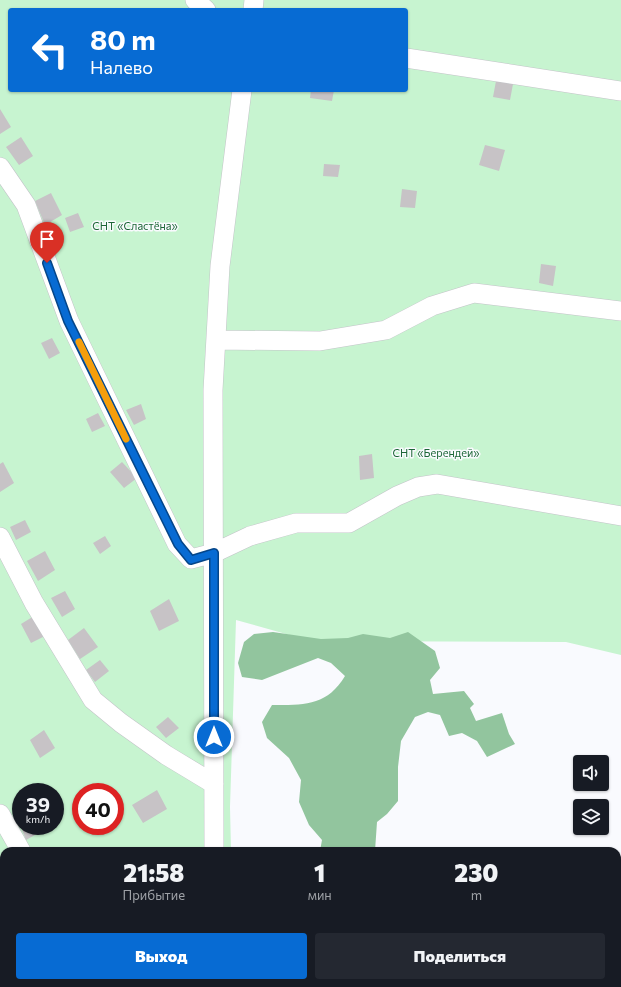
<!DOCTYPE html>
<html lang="ru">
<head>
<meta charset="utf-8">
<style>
	body { margin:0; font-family:Commissioner,sans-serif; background:#242831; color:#f1f3f6; height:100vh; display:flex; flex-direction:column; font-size:15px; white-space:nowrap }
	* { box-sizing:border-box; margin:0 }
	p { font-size:13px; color:#9ea1a6 }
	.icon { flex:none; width:22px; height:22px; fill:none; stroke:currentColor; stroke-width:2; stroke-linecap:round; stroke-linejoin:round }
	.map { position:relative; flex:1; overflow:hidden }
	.sheet { position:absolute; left:0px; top:847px; width:621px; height:140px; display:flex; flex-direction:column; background:#171b24; border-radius:12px 12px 0 0; box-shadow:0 1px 3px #0004 }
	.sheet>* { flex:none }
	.top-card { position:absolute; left:8px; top:8px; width:400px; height:84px; border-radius:4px; box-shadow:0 1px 3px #0004; background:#076bd3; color:#fff; overflow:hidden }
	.tools { position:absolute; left:573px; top:755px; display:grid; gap:8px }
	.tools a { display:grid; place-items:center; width:36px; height:36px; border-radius:4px; background:#171b24; box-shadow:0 1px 3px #0004; font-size:20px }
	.speed { position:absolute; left:12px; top:783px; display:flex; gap:8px; font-size:20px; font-weight:700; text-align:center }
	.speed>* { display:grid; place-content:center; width:52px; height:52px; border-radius:50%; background:#171b24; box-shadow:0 1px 3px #0004; line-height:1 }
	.speed small { font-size:10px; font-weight:400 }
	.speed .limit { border:6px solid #d22; background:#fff; color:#111 }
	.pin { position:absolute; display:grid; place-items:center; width:34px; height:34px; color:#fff; margin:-41px -17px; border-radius:50% 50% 50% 0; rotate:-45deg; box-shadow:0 0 4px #0007 }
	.pin .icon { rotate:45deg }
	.me { position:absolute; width:44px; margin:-22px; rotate:0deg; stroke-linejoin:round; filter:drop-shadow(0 0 3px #0008) }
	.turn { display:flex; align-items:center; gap:14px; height:84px; padding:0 16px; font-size:18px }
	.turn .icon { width:52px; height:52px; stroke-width:2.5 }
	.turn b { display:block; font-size:28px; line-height:34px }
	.eta { display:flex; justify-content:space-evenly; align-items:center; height:68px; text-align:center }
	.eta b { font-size:24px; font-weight:800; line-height:28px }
	.action { display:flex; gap:8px; margin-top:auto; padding:8px 16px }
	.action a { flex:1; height:46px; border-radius:4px; background:#076bd3; color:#fff; font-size:16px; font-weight:800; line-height:46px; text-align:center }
	.action a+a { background:#242831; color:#f1f3f6 }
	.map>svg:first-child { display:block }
</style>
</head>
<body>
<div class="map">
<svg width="621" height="987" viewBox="0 0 621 987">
	<rect width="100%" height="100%" fill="#f9fafe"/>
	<!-- green -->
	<path fill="#c7f4d0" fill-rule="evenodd" d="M0 0H621V655L566 642 311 641 236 620 230 807 231 851H4V983H235V987H0ZM10 10H406V90H10ZM21 792H55V826H21ZM81 792H115V826H81Z"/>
	<!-- forest -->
	<path fill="#92c59e" d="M273 632 321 639 348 638 363 634 390 638 408 632 435 651 440 668 430 680 433 694 464 691 474 704 470 708 476 721 502 713 509 734 515 744 487 757 477 741 462 733 449 736 440 715 428 712 415 717 401 741 398 767V801L387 814 377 822 375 851H320L322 840 309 825 299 802 301 780 289 758 267 738 262 722 272 705C304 705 327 706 345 676L331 663 318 658 262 680 242 677 238 663 244 642 254 634Z
		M246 983H486L488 987H243Z"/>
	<!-- building -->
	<path fill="#c7c3c6" d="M496 81 513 84 510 100 493 97Z
		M311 90H334L332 101 310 98Z
		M0 109 11 127 0 134Z
		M21 137 33 156 19 165 6 147Z
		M485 145 505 150 499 171 479 165Z
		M324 164 340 165 338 177 323 176Z
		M402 189 417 191 415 208 400 207Z
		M51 193 62 215 45 225 35 201Z
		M78 213 84 227 70 232 65 218Z
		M541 264 556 266 553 286 539 283Z
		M52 338 60 353 49 359 41 343Z
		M141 404 146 419 134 425 126 410Z
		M98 413 105 426 92 432 86 419Z
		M372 454 374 478 360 480 359 456Z
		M3 462 14 483 0 492V464Z
		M122 462 137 478 124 488 110 472Z
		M25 520 31 532 16 540 10 527Z
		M105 536 111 546 100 554 93 543Z
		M45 551 55 570 38 581 27 561Z
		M65 591 75 609 62 617 51 598Z
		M169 599 179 621 159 631 150 611Z
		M34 616 45 636 31 643 21 624Z
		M84 628 98 647 80 659 68 640Z
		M100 660 109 671 95 682 86 670Z
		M168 717 179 728 166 738 156 727Z
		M44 730 55 748 40 758 30 740Z
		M157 790 167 809 143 823 132 805Z
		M21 815V826H42L44 830 26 840 17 817Z"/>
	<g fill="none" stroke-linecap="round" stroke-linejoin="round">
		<!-- minor casing -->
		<g stroke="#c3c4c8" stroke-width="20">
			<path id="minor" d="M195 0 206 10
				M253 10 254 0
				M406 58 621 91
				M0 167 26 205 69 321 177 544 191 559 214 553 250 536 296 523H349L397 496 418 487 437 484 621 516
				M216 340 320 341 386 330 432 306 474 293 621 311
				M0 537 34 603 93 700 121 723 166 755 214 784
				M0 814 21 851
				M214 851 213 390 220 266 242 90
				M94 983 97 987
				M215 983V987"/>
		</g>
		<!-- minor -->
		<use href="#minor" stroke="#fff" stroke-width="19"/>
	</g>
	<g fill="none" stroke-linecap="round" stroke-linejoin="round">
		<!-- route casing -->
		<g stroke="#054689" stroke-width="10">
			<path id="route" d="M47 263 68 321 178 544 191 560 214 553V737"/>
		</g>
		<!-- route -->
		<use href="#route" stroke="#076bd3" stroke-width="7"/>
		<!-- slow -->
		<path stroke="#f59e0b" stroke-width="7" d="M79 342 126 439"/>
	</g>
	<g text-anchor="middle" stroke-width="3" stroke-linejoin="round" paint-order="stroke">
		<!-- park labels -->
		<g font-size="11" fill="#1b6636" stroke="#f9fafe">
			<text x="135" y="230">СНТ «Сластёна»</text>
			<text x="436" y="457">СНТ «Берендей»</text>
		</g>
	</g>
</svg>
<div class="tools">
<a><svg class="icon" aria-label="sound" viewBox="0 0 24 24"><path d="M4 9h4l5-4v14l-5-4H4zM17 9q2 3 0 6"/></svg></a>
<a><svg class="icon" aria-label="layers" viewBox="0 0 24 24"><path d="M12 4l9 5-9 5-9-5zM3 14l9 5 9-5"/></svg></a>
</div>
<div class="speed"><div>39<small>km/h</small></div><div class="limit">40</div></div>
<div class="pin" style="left:47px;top:263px;background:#d93025"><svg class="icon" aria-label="arrive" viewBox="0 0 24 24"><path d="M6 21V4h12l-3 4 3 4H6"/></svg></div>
<svg class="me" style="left:214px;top:737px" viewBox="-20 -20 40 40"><circle r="17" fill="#076bd3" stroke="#fff" stroke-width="3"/><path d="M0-11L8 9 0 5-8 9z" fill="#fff"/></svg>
<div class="top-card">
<div class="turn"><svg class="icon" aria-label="left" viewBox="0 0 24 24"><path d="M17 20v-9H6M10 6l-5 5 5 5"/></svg><div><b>80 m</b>Налево</div></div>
</div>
<section class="sheet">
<div class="eta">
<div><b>21:58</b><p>Прибытие</p></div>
<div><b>1</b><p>мин</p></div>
<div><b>230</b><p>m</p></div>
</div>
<div class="action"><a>Выход</a><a>Поделиться</a></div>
</section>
</div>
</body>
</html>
